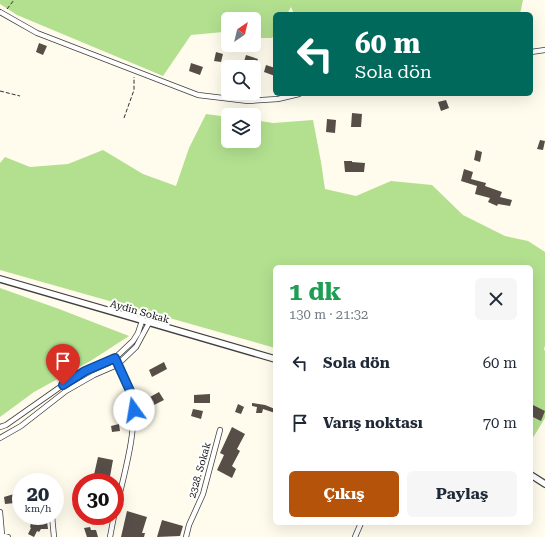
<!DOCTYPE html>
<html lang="tr">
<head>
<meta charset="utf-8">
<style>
	body { margin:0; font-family:"Roboto Serif",serif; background:#f6f6f7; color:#1f2937; height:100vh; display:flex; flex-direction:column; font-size:15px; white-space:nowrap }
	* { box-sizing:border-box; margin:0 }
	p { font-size:13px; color:#747a83 }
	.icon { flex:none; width:22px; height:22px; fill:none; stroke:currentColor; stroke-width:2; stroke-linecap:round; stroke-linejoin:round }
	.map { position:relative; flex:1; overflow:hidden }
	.panel { position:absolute; left:273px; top:265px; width:260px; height:260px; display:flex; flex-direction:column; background:#fff; border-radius:6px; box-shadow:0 4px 16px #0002 }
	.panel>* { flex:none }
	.banner { position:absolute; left:273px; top:12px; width:260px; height:84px; border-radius:6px; box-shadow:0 4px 16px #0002; background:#00695c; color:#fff; overflow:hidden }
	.needle { width:26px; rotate:35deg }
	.tools { position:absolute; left:221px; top:12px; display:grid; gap:8px }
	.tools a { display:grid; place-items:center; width:40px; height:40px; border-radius:6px; background:#fff; box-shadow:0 4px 16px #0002; font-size:20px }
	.speed { position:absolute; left:12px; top:473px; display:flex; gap:8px; font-size:20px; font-weight:700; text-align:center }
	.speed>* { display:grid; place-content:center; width:52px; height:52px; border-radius:50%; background:#fff; box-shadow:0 4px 16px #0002; line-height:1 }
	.speed small { font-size:10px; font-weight:400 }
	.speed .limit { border:6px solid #d22; background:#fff; color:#111 }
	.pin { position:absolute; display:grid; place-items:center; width:34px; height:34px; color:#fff; margin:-41px -17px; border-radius:50% 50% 50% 0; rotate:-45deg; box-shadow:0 0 4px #0007 }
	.pin .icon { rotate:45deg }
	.me { position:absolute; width:44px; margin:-22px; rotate:347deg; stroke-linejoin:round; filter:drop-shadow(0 0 3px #0008) }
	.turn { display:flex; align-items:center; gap:14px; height:84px; padding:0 16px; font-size:18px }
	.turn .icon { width:52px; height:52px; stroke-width:2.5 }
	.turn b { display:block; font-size:28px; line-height:34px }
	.round { display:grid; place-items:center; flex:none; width:42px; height:42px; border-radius:6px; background:#f6f6f7 }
	.overview { display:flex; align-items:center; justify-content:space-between; height:68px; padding:0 16px }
	h1 { font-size:24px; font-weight:700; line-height:30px; color:#1e9e55 }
	.button { display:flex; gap:8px; margin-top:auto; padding:8px 16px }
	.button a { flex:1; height:46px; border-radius:6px; background:#b45309; color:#fff; font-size:16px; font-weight:700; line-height:46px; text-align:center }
	.button a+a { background:#f6f6f7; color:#1f2937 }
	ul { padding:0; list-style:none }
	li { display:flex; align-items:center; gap:12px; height:60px; padding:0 16px }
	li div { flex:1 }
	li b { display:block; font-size:15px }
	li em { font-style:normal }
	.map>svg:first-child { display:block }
</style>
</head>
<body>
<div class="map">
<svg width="545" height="537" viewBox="0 0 545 537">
	<rect width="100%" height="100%" fill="#fffced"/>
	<!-- forest -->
	<path fill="#b2e08f" d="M0 0H523L520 14H294L291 7 287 14H275V34L272 38H254V19H228V34L223 32 191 35 163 76 17 15 0 4Z
		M206 114 228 117V141H254V120L273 123 313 120 321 162 325 189 356 196 391 181 432 185 463 215 505 236 528 241 545 252V346L544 349 545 351V418L531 441V267H275V348L0 270V163L5 157 30 167 68 164 103 150 143 174 176 186 189 148Z
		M0 288 59 309 129 336 92 360 34 392 0 417Z"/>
	<!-- building -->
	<path fill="#574e48" d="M39 43 47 46 43 55 36 52Z
		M216 52 223 54 221 62 214 61Z
		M246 55 258 59 255 67 243 65Z
		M191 63 203 67 200 75 189 71Z
		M266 65 275 68V76L264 72Z
		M446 100 449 108 441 111 438 102Z
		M352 113 362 114 361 127H351Z
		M327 119 336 120 335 133 326 132Z
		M540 140 545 141 543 150 537 149Z
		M476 150 482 152 480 162 474 160Z
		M344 161H352V162L365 163 364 172H345Z
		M464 169 473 172 471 179 486 183 485 186 502 192 500 197 512 200 510 206 498 204 497 206 488 202 490 198 475 194 477 186 461 181Z
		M164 362 167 369 152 377 149 370Z
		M159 392 164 400 154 405 150 397Z
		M210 394V403H194V395Z
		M252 403 265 405 275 409V413L263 409 262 413H256L257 407 252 406Z
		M238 404 244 407 241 414 235 412Z
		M531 404 545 411 541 421 531 416Z
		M193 409 203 411 201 419 191 416Z
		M119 424 120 431 112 432 111 426Z
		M232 427 245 434 237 449 240 451 232 466 236 469 232 478 217 470 224 455 220 453Z
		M98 457 113 460 109 482 93 479Z
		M14 494V496L16 495 19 499 21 495V508L15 503 5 504 4 497Z
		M127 511 147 517 142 533H145L144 537H121Z
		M31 516H34L38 522 47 521 48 529H41L39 532 37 531 34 537 28 534 31 528 30 527 31 523 27 518Z
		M162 520 183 526 180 536 157 537Z
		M90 527 91 530H96L98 537H87L84 528Z"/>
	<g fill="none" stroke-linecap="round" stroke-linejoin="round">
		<!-- minor casing -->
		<g stroke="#404040" stroke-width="6">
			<path id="minor" d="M0 12 37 33 198 95 248 101 278 99 299 94
				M531 52 545 50
				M0 427 6 425 63 385 85 371 115 358 133 341 138 333 142 321
				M0 438 21 426 66 391 94 375 117 365 136 347 149 323
				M0 512 2 535
				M115 513C122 482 140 424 131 394 129 384 121 374 117 363
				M52 516 54 537
				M0 535 8 537
				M110 537 114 516
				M186 537 189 525 203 494 220 430
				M355 537 361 523"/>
		</g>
		<!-- tertiary casing -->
		<g stroke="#404040" stroke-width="8">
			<path id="tertiary" d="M0 279 275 359
				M531 475 545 484"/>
		</g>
		<!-- path -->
		<path stroke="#2f2f2f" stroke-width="1" stroke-dasharray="4 2" stroke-linecap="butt" d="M7 9 14 0
			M0 91 20 96
			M124 118 134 90V77"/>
		<!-- minor -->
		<use href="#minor" stroke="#fff" stroke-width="4.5"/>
		<!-- tertiary -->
		<use href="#tertiary" stroke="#fff" stroke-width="5.5"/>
	</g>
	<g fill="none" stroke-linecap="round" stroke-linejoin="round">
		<!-- route casing -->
		<g stroke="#114b97" stroke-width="10">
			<path id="route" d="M63 385 85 371 115 358 131 393 134 410"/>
		</g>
		<!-- route -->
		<use href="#route" stroke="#1a73e8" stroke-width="7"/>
	</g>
	<g text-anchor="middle" stroke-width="4" stroke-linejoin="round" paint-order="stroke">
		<!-- street labels -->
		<g font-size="10" fill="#0d0d0d" stroke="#fff">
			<text transform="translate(140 311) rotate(16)" y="4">Aydin Sokak</text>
			<text transform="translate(199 470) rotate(-74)" y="4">2328. Sokak</text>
		</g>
	</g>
</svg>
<div class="tools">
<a><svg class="needle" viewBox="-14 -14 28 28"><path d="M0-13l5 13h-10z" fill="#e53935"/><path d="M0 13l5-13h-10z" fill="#747a83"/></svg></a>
<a><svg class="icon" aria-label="search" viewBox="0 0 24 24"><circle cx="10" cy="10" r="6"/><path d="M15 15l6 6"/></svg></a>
<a><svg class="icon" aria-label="layers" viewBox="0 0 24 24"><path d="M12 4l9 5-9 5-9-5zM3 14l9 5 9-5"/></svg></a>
</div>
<div class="speed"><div>20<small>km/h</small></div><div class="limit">30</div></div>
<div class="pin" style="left:63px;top:385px;background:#d93025"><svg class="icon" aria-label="arrive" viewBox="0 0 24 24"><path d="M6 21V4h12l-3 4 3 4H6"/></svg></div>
<svg class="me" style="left:134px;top:410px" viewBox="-20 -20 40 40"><circle r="19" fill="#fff"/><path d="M0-13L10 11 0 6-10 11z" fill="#1a73e8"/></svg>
<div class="banner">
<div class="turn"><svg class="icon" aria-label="left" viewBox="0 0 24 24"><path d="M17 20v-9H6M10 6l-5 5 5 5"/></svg><div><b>60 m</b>Sola dön</div></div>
</div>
<section class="panel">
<div class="overview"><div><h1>1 dk</h1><p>130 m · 21:32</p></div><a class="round"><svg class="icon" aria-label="close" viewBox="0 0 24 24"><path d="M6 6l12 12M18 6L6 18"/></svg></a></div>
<ul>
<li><svg class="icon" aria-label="left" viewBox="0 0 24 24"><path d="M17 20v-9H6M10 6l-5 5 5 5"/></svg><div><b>Sola dön</b></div><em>60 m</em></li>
<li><svg class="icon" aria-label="arrive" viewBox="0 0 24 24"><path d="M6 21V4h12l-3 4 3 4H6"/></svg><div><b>Varış noktası</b></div><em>70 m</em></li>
</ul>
<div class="button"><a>Çıkış</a><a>Paylaş</a></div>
</section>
</div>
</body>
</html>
